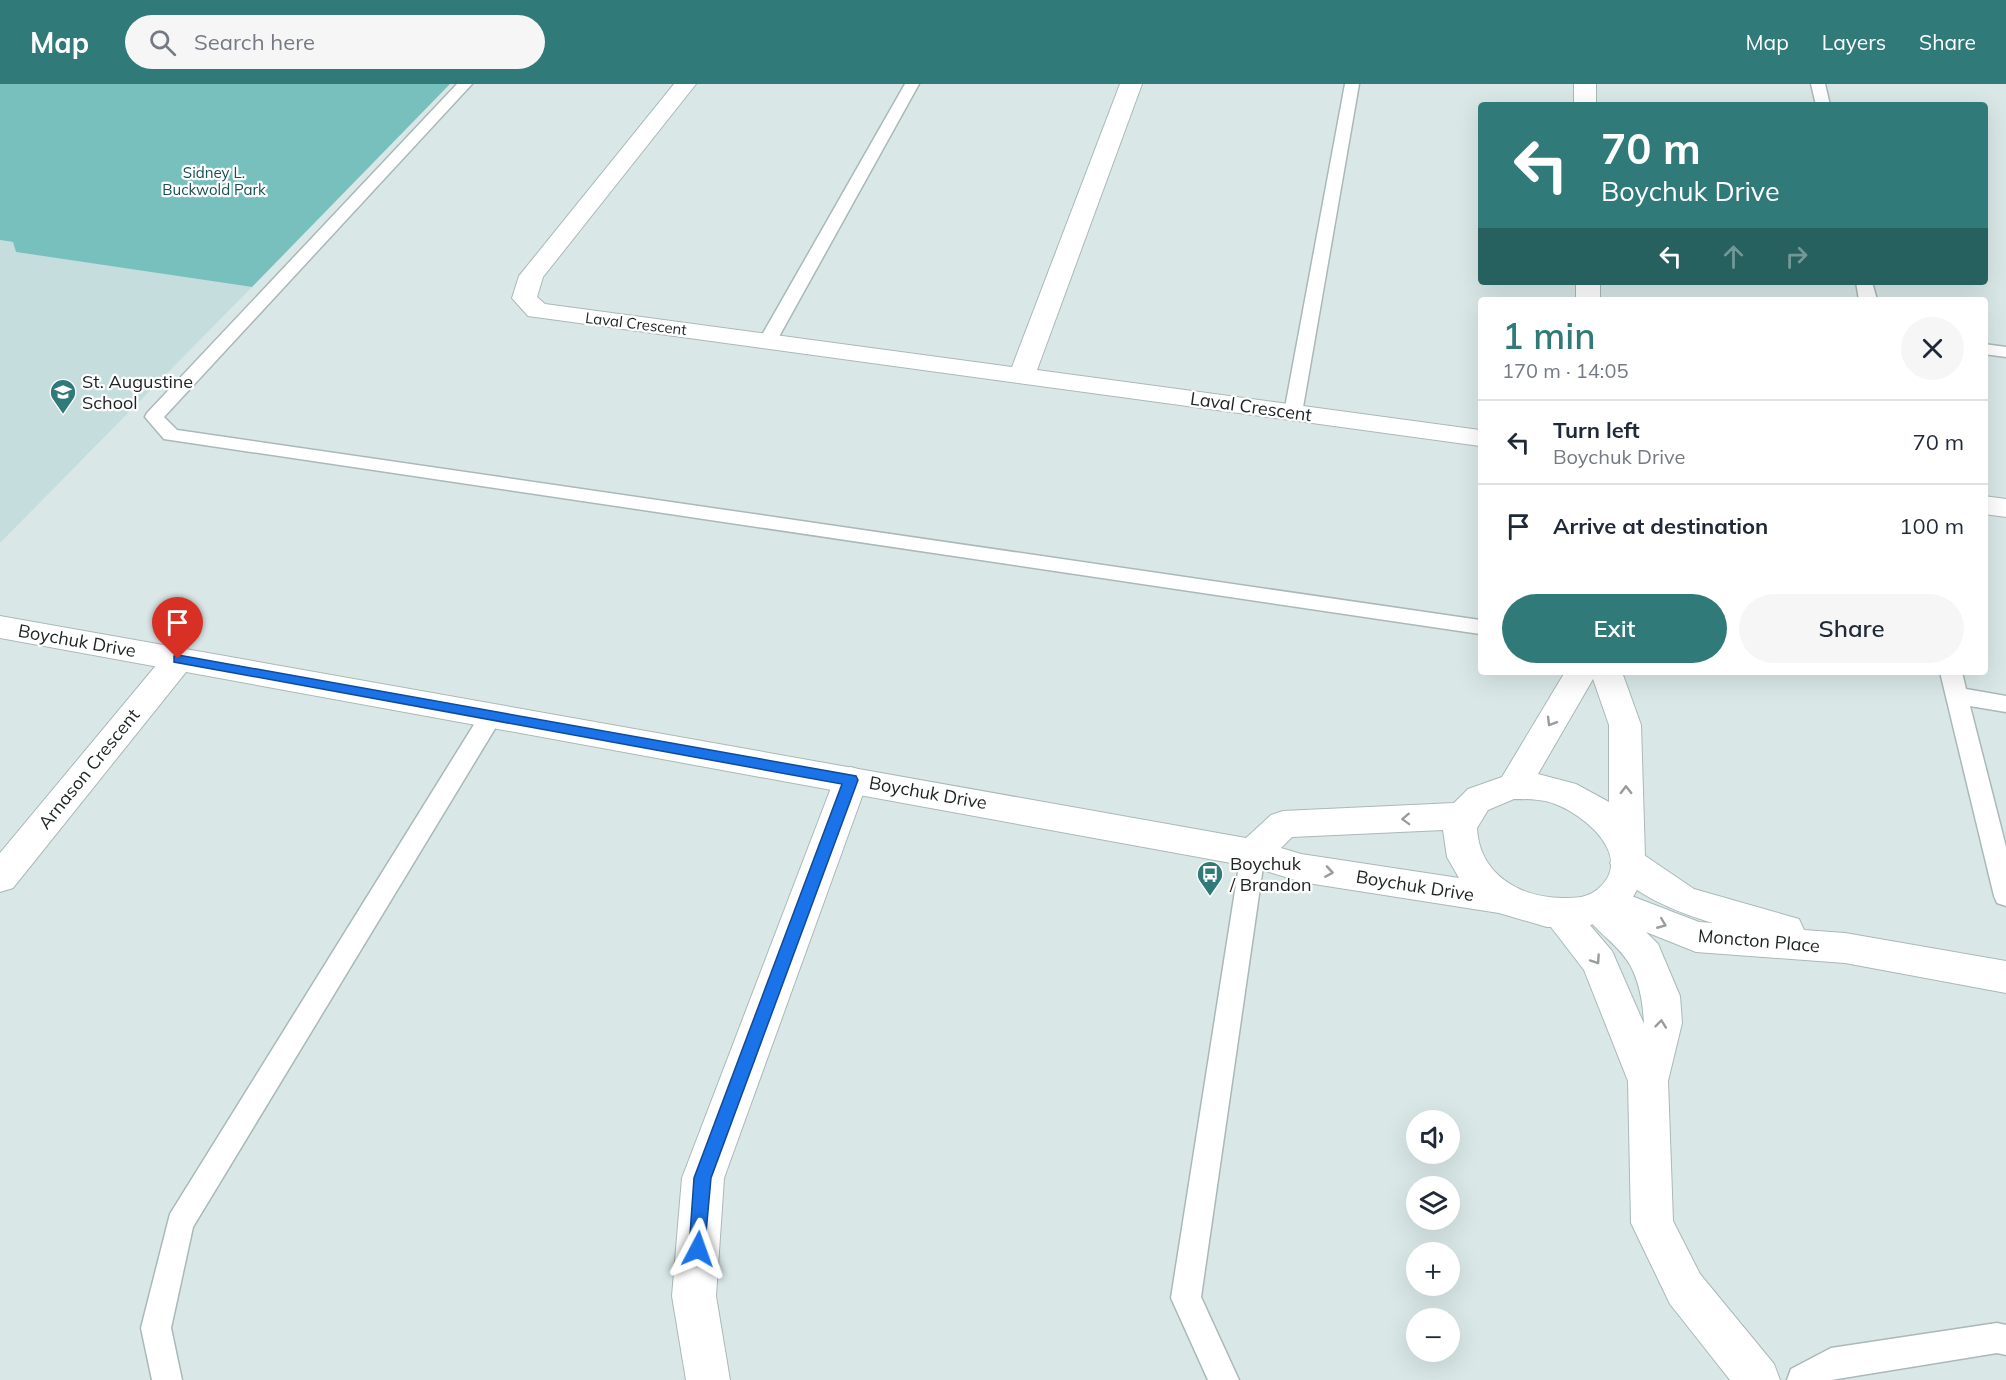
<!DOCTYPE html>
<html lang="en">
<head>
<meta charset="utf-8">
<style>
	body { margin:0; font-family:Mulish,sans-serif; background:#f6f6f7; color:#1f2937; height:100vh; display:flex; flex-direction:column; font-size:22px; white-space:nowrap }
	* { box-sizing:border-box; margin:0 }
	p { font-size:20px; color:#747a83 }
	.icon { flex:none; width:33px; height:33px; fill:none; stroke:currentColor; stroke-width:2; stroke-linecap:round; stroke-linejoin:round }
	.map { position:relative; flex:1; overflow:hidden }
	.details { position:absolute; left:1478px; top:213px; width:510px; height:378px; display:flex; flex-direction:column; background:#fff; border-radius:6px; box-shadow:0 6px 24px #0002 }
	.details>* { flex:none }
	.banner { position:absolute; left:1478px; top:18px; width:510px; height:183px; border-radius:6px; box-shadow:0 6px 24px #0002; background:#307a79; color:#fff; overflow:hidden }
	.tools { position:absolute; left:1406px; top:1026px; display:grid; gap:12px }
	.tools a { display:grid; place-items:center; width:54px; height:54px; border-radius:50%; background:#fff; box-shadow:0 6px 24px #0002; font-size:30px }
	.pin { position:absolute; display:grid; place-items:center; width:51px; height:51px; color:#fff; margin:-62px -26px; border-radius:50% 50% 50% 0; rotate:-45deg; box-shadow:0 0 6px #0007 }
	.pin .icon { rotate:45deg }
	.me { position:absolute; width:66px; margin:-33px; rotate:4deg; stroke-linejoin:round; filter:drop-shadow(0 0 4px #0008) }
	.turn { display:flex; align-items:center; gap:21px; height:126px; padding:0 24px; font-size:27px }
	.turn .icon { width:78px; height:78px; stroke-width:2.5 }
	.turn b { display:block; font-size:42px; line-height:51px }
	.lanes { display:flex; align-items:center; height:57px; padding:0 24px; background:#0003; justify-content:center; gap:30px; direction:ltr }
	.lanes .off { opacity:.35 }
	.round { display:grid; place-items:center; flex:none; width:63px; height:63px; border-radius:32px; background:#f6f6f7 }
	.headline { display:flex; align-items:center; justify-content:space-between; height:102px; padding:0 24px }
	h1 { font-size:36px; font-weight:600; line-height:45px; color:#307a79 }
	.button { display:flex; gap:12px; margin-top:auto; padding:12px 24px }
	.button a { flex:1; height:69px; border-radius:36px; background:#307a79; color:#fff; font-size:24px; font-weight:600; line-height:69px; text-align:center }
	.button a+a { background:#f6f6f7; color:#1f2937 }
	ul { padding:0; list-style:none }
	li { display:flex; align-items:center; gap:18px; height:84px; padding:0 24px; border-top:2px solid #e0e1e3 }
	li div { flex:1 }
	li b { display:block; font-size:22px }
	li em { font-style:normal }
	header { display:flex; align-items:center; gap:36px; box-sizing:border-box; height:84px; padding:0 30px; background:#307a79; color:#fff }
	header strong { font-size:28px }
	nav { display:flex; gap:33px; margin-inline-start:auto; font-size:21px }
	.search { width:420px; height:54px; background:#f6f6f7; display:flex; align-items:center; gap:15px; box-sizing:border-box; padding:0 21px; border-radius:33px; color:#747a83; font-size:22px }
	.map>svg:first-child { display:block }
</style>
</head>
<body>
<header>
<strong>Map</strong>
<div class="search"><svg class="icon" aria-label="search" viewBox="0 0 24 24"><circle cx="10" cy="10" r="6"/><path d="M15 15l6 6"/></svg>Search here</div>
<nav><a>Map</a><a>Layers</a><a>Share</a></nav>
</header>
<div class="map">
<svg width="2006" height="1296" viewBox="0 0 2006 1296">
	<rect width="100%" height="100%" fill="#d9e8e7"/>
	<!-- built -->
	<path fill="#c5dedd" d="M0 156 13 158 17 168 252 203 0 459Z"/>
	<!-- green -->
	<path fill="#78c0be" d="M0 0H450L252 203 16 168 13 158 0 156Z"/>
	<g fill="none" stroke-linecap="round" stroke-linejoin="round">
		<!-- lane casing -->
		<g stroke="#aab8b8" stroke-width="3">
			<path id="lane" d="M457 0H472L164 333 177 346 1480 536V550L164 355 145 333 147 329Z
				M905 0H919L776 258 773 262H761L758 258Z
				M1345 0H1359L1302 329 1293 335 1284 329Z
				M1811 0H1825L1830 21H1816Z
				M1856 198H1872L1877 216H1859Z
				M1984 260 2006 263V273L1984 270Z
				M1940 588H1962L1966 605 2006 612V628L1970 622 2006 763V822L1997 819 1994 812Z
				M491 624 499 626 502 632 499 638 193 1143 171 1244 182 1296H152L141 1244 170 1130 483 626Z
				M1253 760 1261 762 1265 769 1201 1213 1239 1296H1208L1171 1214 1241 769 1245 762Z
				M1997 1239 2006 1241V1271L1997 1269 1831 1296H1787L1791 1285 1831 1264Z"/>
		</g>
		<!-- street casing -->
		<g stroke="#aab8b8" stroke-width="2">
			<path id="street" d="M674 0H696L543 193 537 213 545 220 1012 283 1120 0H1142L1037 286 1480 346V362L528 232 512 214 519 192Z
				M1984 412 2006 415V433L1984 430Z
				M179 564 190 567 195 575 190 583 13 804 0 808V769L168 567Z
				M851 683 863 687 868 696 724 1094 716 1212 730 1296H686L672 1212 682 1094 834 696 839 687Z
				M1628 765 1641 769 1694 805 1799 835 1804 846 1845 849 2006 877V909L1845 879 1696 868 1646 848 1658 860 1680 912 1682 939 1668 997 1673 1137 1700 1190 1774 1280 1780 1296H1730L1670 1220 1631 1139 1628 997 1584 886 1541 830 1546 820 1559 815 1572 820 1612 867 1644 940C1643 920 1640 899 1630 881 1618 859 1593 847 1581 824L1586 814 1608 803 1699 838 1713 839C1682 830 1626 809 1610 779L1615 769Z"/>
		</g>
		<!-- secondary casing -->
		<g stroke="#aab8b8" stroke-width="2">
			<path id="secondary" d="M1574 0H1596V21H1574Z
				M1576 198H1600V216H1576Z
				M0 532 1246 754 1271 731 1283 727 1454 719 1468 705 1502 693 1565 588H1622L1641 641 1645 773 1644 788 1638 804 1630 818 1615 832 1588 842 1547 843 1499 829 1301 798 1253 783 0 554ZM1593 595 1609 641V718L1576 700 1538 690ZM1514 715C1527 715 1542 715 1555 720 1585 731 1635 773 1598 805 1587 814 1576 814 1563 814 1520 814 1479 790 1477 744L1488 726ZM1443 746 1447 773 1459 794 1301 770 1281 764 1292 753Z"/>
		</g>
		<!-- lane -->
		<use href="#lane" fill="#fff" fill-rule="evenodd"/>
		<!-- street -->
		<use href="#street" fill="#fff" fill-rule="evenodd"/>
		<!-- secondary -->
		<use href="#secondary" fill="#fff" fill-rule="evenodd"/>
	</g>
	<!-- one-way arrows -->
	<defs><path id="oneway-chevron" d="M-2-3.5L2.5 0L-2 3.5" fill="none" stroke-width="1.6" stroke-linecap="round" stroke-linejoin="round" transform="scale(1.5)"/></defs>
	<g stroke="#999c9c">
		<use href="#oneway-chevron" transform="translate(1551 638) rotate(121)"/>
		<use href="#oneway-chevron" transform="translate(1626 706) rotate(-91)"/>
		<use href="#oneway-chevron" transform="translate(1406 735) rotate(178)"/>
		<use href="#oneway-chevron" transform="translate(1329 788) rotate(9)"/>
		<use href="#oneway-chevron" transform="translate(1662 840) rotate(22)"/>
		<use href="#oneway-chevron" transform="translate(1596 876) rotate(56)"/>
		<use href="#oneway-chevron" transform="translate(1661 940) rotate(-84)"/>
	</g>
	<!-- route -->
	<path fill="#1a73e8" stroke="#114b97" stroke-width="1.5" d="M178 571 856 692 858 696 711 1094 704 1171 698 1173 692 1171 689 1165 694 1094 842 700 174 578V572Z"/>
	<!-- icons -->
	<defs>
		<g id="school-pin" transform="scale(1.35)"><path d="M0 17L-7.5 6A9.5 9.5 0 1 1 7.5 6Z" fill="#307a79" stroke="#fff"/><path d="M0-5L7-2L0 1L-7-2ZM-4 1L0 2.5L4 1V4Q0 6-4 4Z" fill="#fff"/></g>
		<g id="bus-pin" transform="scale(1.35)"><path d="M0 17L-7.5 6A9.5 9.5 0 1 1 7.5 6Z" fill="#307a79" stroke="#fff"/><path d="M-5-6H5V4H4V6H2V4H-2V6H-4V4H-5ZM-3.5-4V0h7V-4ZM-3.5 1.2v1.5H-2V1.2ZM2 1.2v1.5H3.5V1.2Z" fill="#fff"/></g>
	</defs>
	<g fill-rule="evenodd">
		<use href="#school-pin" x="63" y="308"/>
		<use href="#bus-pin" x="1210" y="790"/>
	</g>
	<g text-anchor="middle" stroke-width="4.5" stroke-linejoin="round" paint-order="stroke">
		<!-- far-park labels -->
		<g font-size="15" fill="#165151" stroke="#fff">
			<text x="214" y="94">Sidney L.<tspan x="214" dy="17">Buckwold Park</tspan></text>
		</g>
		<!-- far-street labels -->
		<g font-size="15" fill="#1d2222" stroke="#fff">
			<text transform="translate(636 240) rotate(7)" y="5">Laval Crescent</text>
		</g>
		<!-- poi labels -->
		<g font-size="18" fill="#1d2222" stroke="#fff" text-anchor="start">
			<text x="82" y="304">St. Augustine<tspan x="82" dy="21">School</tspan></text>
			<text x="1230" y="786">Boychuk<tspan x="1230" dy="21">/ Brandon</tspan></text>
		</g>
		<!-- street labels -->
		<g font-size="18" fill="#1d2222" stroke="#fff">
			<text transform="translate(1251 323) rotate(8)" y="6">Laval Crescent</text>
			<text transform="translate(77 557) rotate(10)" y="6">Boychuk Drive</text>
			<text transform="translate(89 685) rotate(-51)" y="6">Arnason Crescent</text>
			<text transform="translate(928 709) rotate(10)" y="6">Boychuk Drive</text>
			<text transform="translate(1415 802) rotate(9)" y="6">Boychuk Drive</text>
			<text transform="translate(1759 857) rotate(5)" y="6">Moncton Place</text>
		</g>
	</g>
</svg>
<div class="tools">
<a><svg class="icon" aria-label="sound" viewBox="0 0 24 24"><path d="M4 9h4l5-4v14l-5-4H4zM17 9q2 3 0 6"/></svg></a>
<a><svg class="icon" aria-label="layers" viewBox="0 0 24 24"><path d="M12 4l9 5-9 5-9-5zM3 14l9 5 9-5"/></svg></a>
<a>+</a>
<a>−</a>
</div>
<div class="pin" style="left:178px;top:575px;background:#d93025"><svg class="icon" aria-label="arrive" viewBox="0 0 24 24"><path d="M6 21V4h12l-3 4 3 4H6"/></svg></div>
<svg class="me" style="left:698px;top:1165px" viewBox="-20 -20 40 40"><path d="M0-17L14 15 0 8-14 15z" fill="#1a73e8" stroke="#fff" stroke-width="4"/></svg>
<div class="banner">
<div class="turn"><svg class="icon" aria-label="left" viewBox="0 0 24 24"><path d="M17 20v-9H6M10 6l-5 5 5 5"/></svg><div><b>70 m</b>Boychuk Drive</div></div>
<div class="lanes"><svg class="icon" aria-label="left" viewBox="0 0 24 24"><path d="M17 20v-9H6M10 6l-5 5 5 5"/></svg><svg class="icon off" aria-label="ahead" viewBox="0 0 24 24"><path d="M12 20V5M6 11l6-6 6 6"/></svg><svg class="icon off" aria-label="right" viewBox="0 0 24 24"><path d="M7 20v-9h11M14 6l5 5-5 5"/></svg></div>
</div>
<section class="details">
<div class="headline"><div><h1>1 min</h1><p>170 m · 14:05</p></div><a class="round"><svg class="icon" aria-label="close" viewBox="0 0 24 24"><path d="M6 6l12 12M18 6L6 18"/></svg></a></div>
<ul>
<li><svg class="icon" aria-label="left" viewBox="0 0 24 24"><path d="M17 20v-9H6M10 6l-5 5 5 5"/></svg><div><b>Turn left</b><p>Boychuk Drive</p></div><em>70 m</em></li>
<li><svg class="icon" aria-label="arrive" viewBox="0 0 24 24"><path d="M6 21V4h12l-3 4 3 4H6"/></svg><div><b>Arrive at destination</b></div><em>100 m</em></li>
</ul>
<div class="button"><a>Exit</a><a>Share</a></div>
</section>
</div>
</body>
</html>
